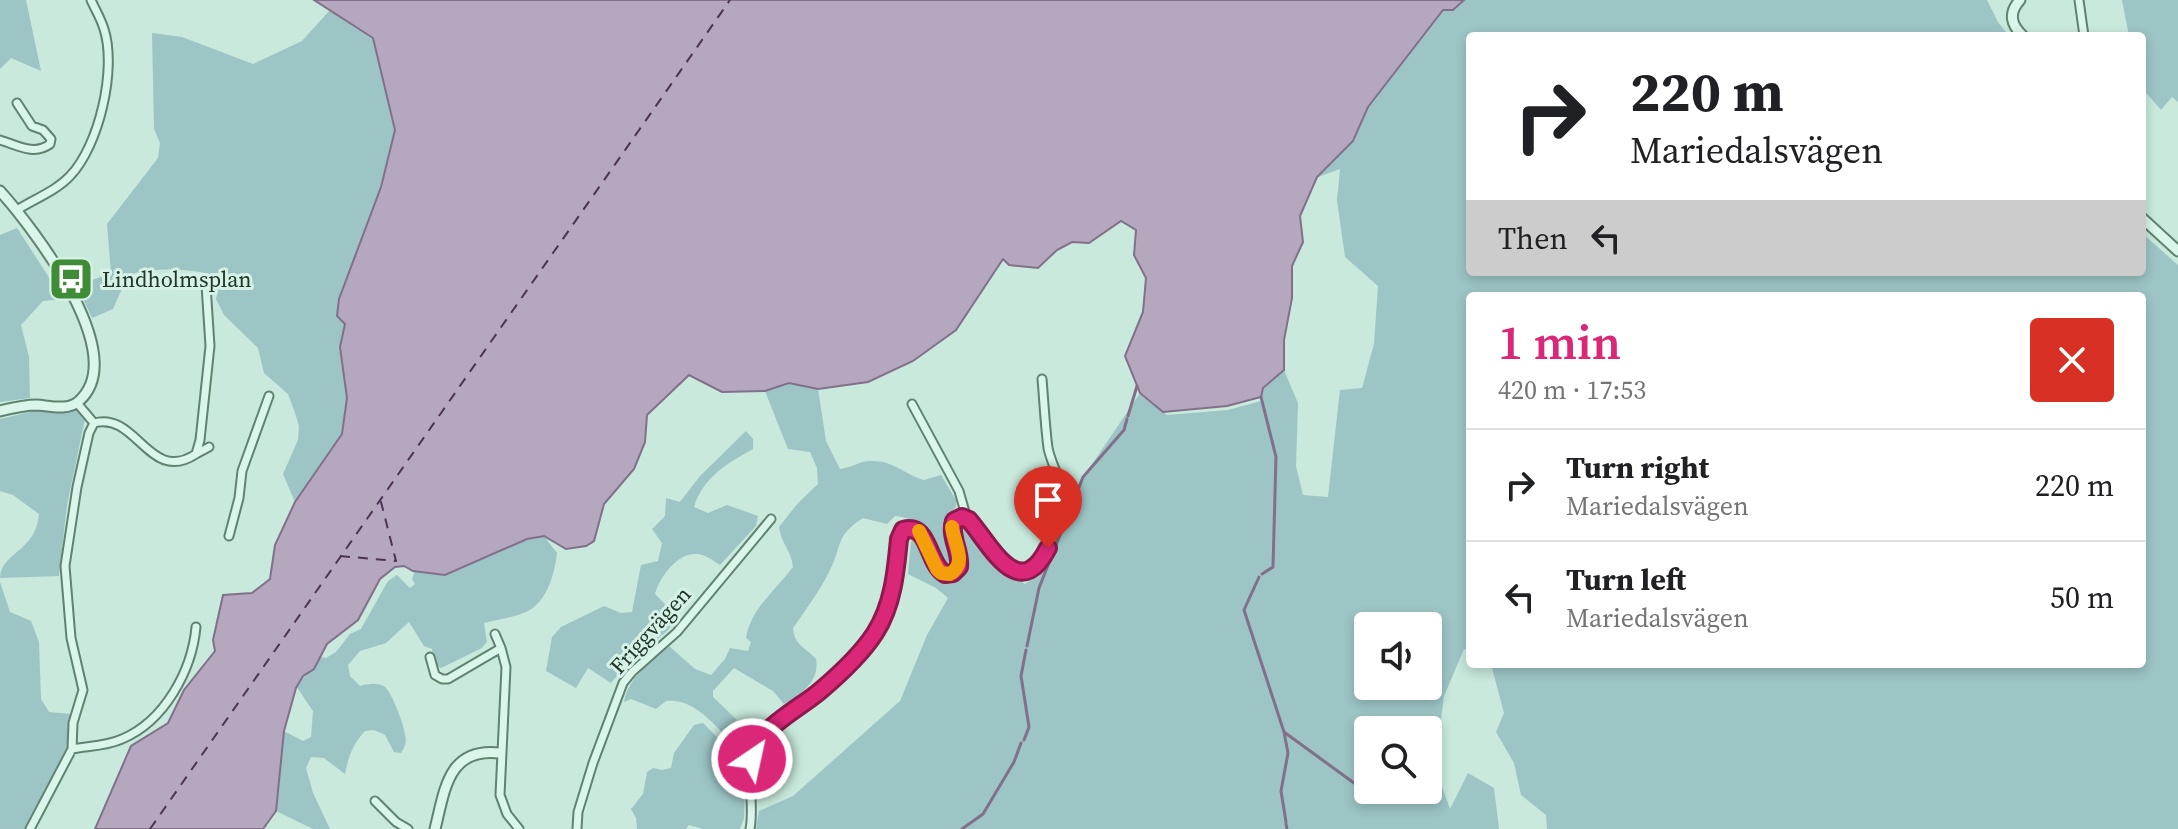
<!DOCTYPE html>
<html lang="en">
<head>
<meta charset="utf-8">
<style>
	body { margin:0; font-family:"Source Serif 4",serif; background:#f2f2f2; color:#202124; height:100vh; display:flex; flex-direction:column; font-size:30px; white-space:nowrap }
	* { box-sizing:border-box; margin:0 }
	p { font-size:26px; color:#757577 }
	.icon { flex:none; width:44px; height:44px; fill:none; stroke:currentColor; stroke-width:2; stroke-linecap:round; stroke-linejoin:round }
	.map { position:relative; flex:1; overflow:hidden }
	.side { position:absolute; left:1466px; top:292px; width:680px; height:376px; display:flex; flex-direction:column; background:#fff; border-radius:8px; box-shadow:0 4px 12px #0003 }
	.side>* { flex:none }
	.guide { position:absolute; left:1466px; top:32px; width:680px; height:244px; border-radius:8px; box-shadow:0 4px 12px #0003; background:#fff; color:#202124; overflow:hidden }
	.fabs { position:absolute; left:1354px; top:612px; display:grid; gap:16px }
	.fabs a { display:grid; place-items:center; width:88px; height:88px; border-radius:8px; background:#fff; box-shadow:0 4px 12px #0003; font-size:40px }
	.pin { position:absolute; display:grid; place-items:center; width:68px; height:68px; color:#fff; margin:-82px -34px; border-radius:50% 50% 50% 0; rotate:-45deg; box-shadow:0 0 8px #0007 }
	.pin .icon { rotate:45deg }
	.me { position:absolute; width:88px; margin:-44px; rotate:34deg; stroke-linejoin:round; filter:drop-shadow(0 0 6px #0008) }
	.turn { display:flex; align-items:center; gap:28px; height:168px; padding:0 32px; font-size:36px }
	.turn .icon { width:104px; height:104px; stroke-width:2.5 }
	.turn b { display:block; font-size:56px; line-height:68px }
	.then { display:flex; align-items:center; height:76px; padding:0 32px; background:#0003; gap:16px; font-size:30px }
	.round { display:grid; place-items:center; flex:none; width:84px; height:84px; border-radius:8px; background:#f2f2f2 }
	.head { display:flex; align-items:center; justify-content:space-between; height:136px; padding:0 32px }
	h1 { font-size:48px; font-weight:600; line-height:60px; color:#db2777 }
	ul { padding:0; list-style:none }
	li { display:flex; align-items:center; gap:24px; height:112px; padding:0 32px; border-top:2px solid #e0e0e0 }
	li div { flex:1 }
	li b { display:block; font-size:30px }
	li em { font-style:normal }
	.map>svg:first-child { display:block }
</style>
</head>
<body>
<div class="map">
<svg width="2178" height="829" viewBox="0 0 2178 829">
	<rect width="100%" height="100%" fill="#c8e9dc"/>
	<!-- green -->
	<path fill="#9dc5c6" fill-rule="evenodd" d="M0 0H26L41 71 11 58 0 69Z
		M1464 0H1987L1998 22 2009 36H1470V272H2142V233L2178 265V829H1547L1546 815 1521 795 1514 763 1496 732 1504 713 1491 664H2142V296H1470V651L1464 649 1444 696 1435 767 1450 809 1468 773 1494 788 1499 829H756L759 811 793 796 900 701 927 635 948 598 936 588 908 574 911 541 918 538C931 558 927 587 959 576L964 567 955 532 960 525C975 529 979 541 989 552 1000 565 1011 575 1025 584L1041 572 1070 497 1140 393 1167 415 1228 410 1261 401 1262 388 1284 370 1298 403 1296 466 1303 495 1328 497 1340 390 1362 388 1374 344 1378 286 1345 257 1337 200 1340 169 1318 177 1353 141 1368 107 1443 10H1453ZM1368 626H1428V686H1368ZM1368 730H1428V790H1368Z
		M2122 0H2178V102L2172 97 2161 110 2142 88V36H2129Z
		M330 10 373 38 395 130 381 187 339 299 345 324 340 347 347 398 342 434 295 502 283 474 298 440 299 426 294 410 288 394 264 373 258 348 224 315 216 299 220 282 218 276C190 268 155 267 128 275L113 309 92 318 77 286 111 273 107 224 158 158 160 143 154 129 152 33 182 37 253 64 302 41Z
		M17 228 63 299 43 301 21 325 29 357 30 398 0 402V235Z
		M789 383 818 389 826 441 840 469C851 468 860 461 870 461 894 460 905 475 924 480L941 475 956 500V507C936 526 945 532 952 557L950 562 943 567 939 565C926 543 926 518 895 516L887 524 863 518C835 536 843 544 830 570 820 591 806 609 793 628 794 645 806 648 816 659 820 681 802 694 784 704L773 691 734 668 713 691V697L737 720 724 734C708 718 690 698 666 701L656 709 631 699 624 702C628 677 651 662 669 646L695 669 711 675 725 659 730 648 748 651 751 642 746 638C751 608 776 590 793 567 791 550 781 543 779 527L798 503 818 484 817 468 810 452 788 449 765 391Z
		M76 408 85 419 67 505 59 576 0 578C1 552 36 552 39 514L13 495 0 491V419L34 411H68Z
		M746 431 753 439V449C728 463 703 477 694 507L708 513 727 505 758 516 756 526 720 565C712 560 705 554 696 554 677 553 659 578 655 594L670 609 676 620 668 630 625 666 611 683 588 668 576 688 546 671 552 637 561 627 604 606 621 613 632 612 641 565 658 561 662 543 652 529 665 516 666 498 680 502 700 476Z
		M544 536 557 553C555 571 549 595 534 607 522 617 499 619 484 623L487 642 482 648 441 668 434 664 432 649 424 646 409 622 386 643 360 651 348 665 350 676 360 686C368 684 378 682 385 687 392 693 404 725 405 735 407 742 405 747 401 753L394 752 385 735 374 730 365 731C353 743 348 758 345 774L324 758 311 757 306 768 313 793 330 829H313L276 811 284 731 303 741 311 737 313 711 296 686C304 675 314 670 319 657L326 658 336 652 350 634 361 629 388 581 397 575 410 588 415 584 412 579 415 571 445 575 511 544Z
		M0 582 10 612 31 621 39 642 41 699 49 712 71 714 68 748 25 829H0Z
		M703 723 746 766 744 818 740 829H703L689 825 686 829H637L636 818 631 809 643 794 647 772 653 768 662 770 671 768 674 753 694 725Z"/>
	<!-- water -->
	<path fill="#b5a8be" stroke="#82708b" stroke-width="2" d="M314 0H1464L1453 10H1443L1368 107 1353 141 1317 177 1300 216 1303 242 1292 266V298L1284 340V370L1263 388 1261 397 1227 406 1163 412 1140 393 1125 356 1143 312 1146 278 1134 255 1136 230 1121 221 1089 243 1072 242 1057 250 1038 268 1009 265 1003 259 956 330 913 361 868 382 818 389 789 383 765 391 722 392 689 375 647 415 645 442 634 469 604 504 594 541 586 546 566 549 544 536 527 539 445 575 413 571 404 566 395 567 380 579 358 620 327 644 314 669 303 676 296 688 284 731 276 811 263 829H95L131 746 168 723 184 690 215 651 213 640 223 595 252 593 270 579 275 545 295 502 342 434 347 398 340 347 345 324 337 316 339 299 381 187 395 130 373 38Z"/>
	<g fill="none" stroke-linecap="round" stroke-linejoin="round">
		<!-- stream -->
		<path stroke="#82708b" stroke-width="3" d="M1261 397 1276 457 1273 567 1262 574
			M1128 416 1137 386
			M1259 577 1244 610 1284 732 1354 783
			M1027 646 1039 588 1083 477 1124 430 1127 419
			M1284 732 1288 753 1281 791 1286 822
			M1024 740 1029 727 1021 676 1026 650
			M1362 788H1368
			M1286 824 1287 829
			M962 829 983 814 1014 762 1021 743"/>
		<!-- ferry -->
		<path stroke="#4e3253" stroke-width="2" stroke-dasharray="10 8" stroke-linecap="butt" d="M340 556 396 561 380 498
			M150 829 730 0"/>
		<!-- minor casing -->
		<g stroke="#5f836f" stroke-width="11">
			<path id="minor" d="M2079 0 2084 36
				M0 140C17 145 34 156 50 144L51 139 43 130 32 126 17 103
				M17 210C34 199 56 191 70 176 99 146 117 69 104 29 101 19 95 9 91 0
				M77 403 94 423C137 411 149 485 196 454L200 440 210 346 206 285
				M912 404 959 491 967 519 1007 567C1041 590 1062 521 1062 496 1062 480 1051 464 1048 448 1045 425 1044 402 1042 379
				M196 454 209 447
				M229 536 239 498 242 471 269 396
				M495 634 501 648
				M430 657 435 675 442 679H448L501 648 506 667 500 795 507 814 519 829
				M72 749 73 723 83 690 71 638 65 566 77 487 89 433 94 423
				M375 801 396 822 408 829
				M30 829 72 749C88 746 107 746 122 739 165 721 192 670 196 627
				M577 829 578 812 593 763 623 683 632 672 677 632 771 519
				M750 829C755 804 745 774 754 750 762 730 787 718 803 705 828 685 854 663 873 637 887 618 894 592 896 568 898 556 897 543 901 532L910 528 920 532 937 569 941 573 950 574C970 563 952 542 953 524L959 517 967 519"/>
		</g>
		<!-- tertiary casing -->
		<g stroke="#5f836f" stroke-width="13">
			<path id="tertiary" d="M2020 0C2008 13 2011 25 2023 36
				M0 191C34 229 131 355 79 401 68 411 50 406 37 405 24 405 12 408 0 411
				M2142 218 2178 251
				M435 829C445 789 448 747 500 753"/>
		</g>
		<!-- minor -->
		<use href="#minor" stroke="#daf5ea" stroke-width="7"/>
		<!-- tertiary -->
		<use href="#tertiary" stroke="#daf5ea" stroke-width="9"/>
	</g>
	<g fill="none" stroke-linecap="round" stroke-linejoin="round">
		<!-- route casing -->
		<g stroke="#8e194d" stroke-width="20">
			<path id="route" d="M752 759C756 729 799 709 820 691 840 674 861 655 875 633 893 605 896 571 899 539L903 530C930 522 927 564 945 574L953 573 959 567C961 551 949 537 954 521L962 517 969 520C990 544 1019 605 1048 548"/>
		</g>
		<!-- route -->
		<use href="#route" stroke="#db2777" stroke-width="14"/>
		<!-- slow -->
		<path stroke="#f59e0b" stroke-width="14" d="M919 531 937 569 941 573 950 574C968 563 954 544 952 527"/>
	</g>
	<!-- icons -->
	<defs>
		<g id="bus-square" transform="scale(2.3)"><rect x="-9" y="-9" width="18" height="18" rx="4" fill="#3e8c35" stroke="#d6f2e7"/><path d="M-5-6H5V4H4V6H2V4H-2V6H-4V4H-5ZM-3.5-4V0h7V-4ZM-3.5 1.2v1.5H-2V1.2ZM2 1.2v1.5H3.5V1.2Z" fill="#fff"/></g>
	</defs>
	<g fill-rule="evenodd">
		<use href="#bus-square" x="71" y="279"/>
	</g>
	<g text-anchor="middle" stroke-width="6" stroke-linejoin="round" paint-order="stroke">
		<!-- poi labels -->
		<g font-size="22" fill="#213529" stroke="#d6f2e7" text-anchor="start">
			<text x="102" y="287">Lindholmsplan</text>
		</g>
		<!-- street labels -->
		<g font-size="22" fill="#213529" stroke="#d6f2e7">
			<text transform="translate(650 630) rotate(-48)" y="8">Friggvägen</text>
		</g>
	</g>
</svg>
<div class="fabs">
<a><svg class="icon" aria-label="sound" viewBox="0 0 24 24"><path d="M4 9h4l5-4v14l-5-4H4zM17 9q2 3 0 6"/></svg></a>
<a><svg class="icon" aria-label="search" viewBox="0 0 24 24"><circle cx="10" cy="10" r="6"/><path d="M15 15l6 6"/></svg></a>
</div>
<div class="pin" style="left:1048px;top:548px;background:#d93025"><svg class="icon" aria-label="arrive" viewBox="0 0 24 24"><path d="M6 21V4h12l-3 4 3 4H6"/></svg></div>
<svg class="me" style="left:752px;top:759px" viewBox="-20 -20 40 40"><circle r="17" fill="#db2777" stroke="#fff" stroke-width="3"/><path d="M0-11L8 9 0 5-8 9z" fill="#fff"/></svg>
<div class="guide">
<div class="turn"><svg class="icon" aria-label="right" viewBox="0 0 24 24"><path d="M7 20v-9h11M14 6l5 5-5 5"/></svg><div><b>220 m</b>Mariedalsvägen</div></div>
<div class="then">Then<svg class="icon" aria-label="left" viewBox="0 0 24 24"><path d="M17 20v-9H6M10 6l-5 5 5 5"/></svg></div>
</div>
<section class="side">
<div class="head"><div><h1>1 min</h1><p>420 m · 17:53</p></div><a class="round" style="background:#d93025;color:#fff"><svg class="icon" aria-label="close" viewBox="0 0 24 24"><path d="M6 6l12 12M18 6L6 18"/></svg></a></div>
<ul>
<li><svg class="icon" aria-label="right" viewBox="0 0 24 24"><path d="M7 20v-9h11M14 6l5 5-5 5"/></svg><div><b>Turn right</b><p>Mariedalsvägen</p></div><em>220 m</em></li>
<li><svg class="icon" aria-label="left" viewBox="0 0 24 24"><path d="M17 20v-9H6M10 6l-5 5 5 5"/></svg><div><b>Turn left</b><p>Mariedalsvägen</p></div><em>50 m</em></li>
</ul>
</section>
</div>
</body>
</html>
